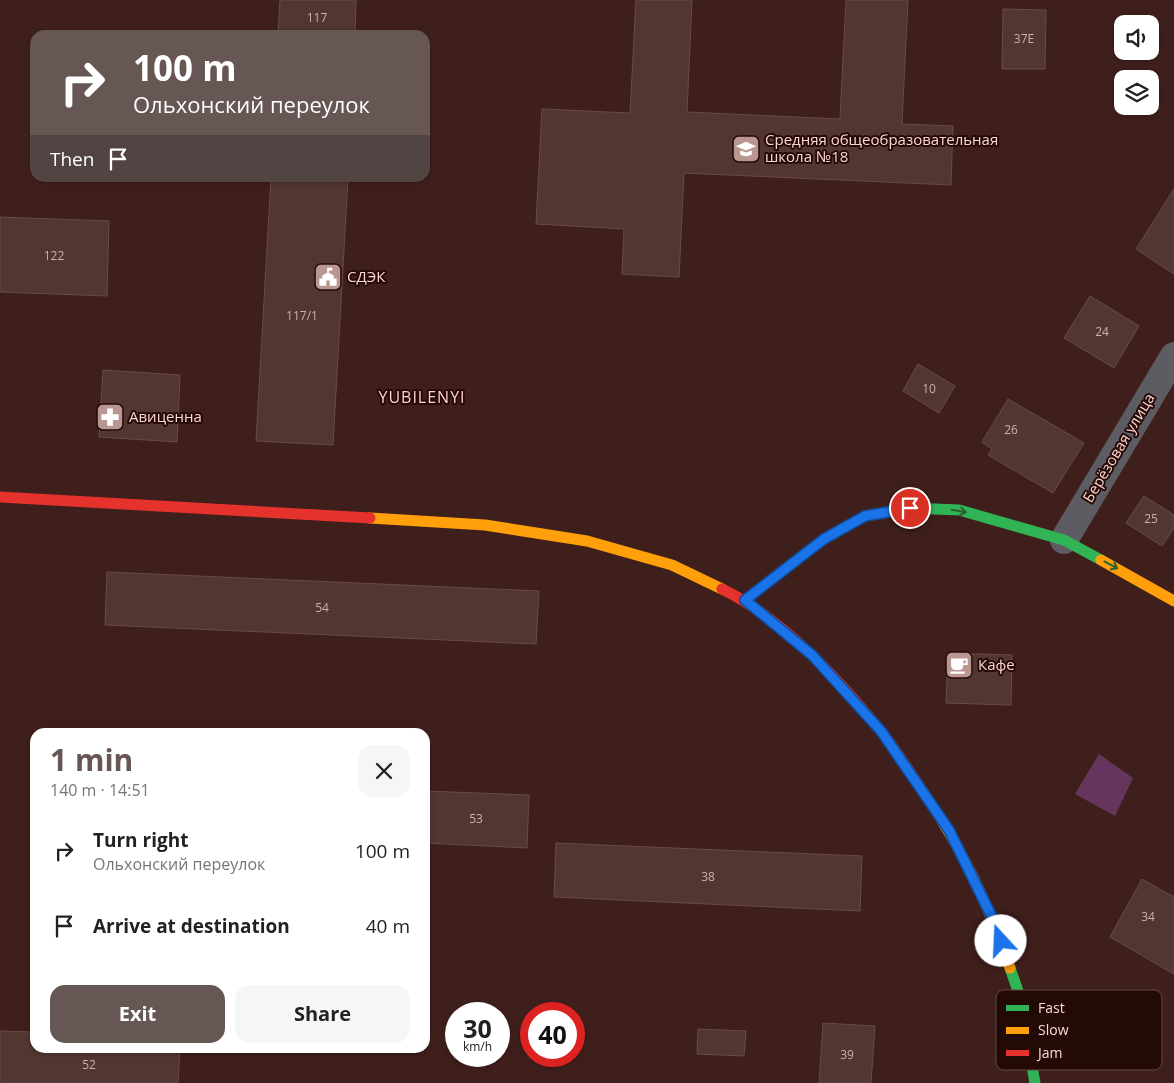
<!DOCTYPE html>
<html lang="en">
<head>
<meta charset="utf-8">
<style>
	body { margin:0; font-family:"Open Sans",sans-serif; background:#f6f6f6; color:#222; height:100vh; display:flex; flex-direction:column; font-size:19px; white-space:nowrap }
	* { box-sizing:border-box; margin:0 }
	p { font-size:16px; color:#767676 }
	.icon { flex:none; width:28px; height:28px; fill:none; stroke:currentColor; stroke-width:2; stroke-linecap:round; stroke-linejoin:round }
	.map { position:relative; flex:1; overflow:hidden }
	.panel { position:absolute; left:30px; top:728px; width:400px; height:325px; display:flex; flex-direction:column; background:#fff; border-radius:15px; box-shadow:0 1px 4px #0004 }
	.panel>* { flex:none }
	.top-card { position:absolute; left:30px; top:30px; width:400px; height:152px; border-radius:15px; box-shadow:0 1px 4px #0004; background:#665654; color:#fff; overflow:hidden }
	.tools { position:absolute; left:1114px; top:15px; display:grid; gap:10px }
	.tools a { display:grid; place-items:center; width:45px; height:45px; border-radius:10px; background:#fff; box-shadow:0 1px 4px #0004; font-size:25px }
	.speed { position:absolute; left:445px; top:1002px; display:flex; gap:10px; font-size:25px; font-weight:700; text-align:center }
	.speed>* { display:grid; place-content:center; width:65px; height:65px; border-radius:50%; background:#fff; box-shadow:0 1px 4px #0004; line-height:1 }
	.speed small { font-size:12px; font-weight:400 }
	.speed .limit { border:8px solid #d22; background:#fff; color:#111 }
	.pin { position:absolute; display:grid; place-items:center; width:42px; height:42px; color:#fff; margin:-21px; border:2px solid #fff; border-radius:50%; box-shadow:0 1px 5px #0007 }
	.me { position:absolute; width:55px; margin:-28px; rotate:340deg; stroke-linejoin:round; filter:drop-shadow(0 0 4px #0008) }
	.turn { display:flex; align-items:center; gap:18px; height:105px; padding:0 20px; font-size:22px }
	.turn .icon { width:65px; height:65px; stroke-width:2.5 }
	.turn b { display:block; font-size:35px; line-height:42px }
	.then { display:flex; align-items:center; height:48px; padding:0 20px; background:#0003; gap:10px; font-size:19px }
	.round { display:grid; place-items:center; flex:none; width:52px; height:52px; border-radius:15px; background:#f6f6f6 }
	.summary { display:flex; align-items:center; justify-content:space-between; height:85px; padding:0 20px }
	h1 { font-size:30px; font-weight:700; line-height:38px; color:#665654 }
	.primary-button { display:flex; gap:10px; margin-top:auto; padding:10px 20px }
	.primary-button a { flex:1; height:58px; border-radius:15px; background:#665654; color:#fff; font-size:20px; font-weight:700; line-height:58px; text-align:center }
	.primary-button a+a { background:#f6f6f6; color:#222 }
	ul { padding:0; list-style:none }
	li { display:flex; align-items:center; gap:15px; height:75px; padding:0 20px }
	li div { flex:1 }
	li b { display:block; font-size:19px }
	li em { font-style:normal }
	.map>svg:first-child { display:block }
</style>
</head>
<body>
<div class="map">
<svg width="1174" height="1083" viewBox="0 0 1174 1083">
	<rect width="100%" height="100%" fill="#3f1f1b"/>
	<!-- green -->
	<path fill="#65355d" d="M1099 754 1133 778 1115 816 1075 794Z"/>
	<!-- building -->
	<path fill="#513632" stroke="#674c48" d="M280 0H356L355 35H278Z
		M636 0H692L687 112 840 119 846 0H908L902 124 953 126 951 185 684 173 679 277 622 274 624 229 536 224 542 109 630 113Z
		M1003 9 1046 10 1045 69H1002Z
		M271 178H348L333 445 256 441Z
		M1174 189V274L1136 249Z
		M0 217 109 221 107 296 0 292Z
		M1090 296 1139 326 1114 368 1064 338Z
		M918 364 955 386 939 413 903 391Z
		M103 370 180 375 177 442 99 437Z
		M1008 399 1084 443 1053 493 988 455 992 449 982 442Z
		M1144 496 1174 515V528L1162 546 1126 523Z
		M107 572 539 591 536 644 105 625Z
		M948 653 1012 655 1011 705 946 703Z
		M425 791 529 795 527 848 425 843Z
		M556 843 862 856 860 911 554 897Z
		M1142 879 1174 897V974L1110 937Z
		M823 1023 875 1026 871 1083H819Z
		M698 1029 746 1031 744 1056 697 1054Z
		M0 1031 35 1032V1048H180L178 1083H0Z"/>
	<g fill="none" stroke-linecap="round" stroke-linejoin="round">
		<!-- street -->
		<path stroke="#5e5c63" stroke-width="28" d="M1064 540 1174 356"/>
		<!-- fast -->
		<path stroke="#30b455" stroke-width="11" d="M745 600 824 539 865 516 910 508 959 510 1064 540 1101 560
			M1010 968 1019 994 1035 1083"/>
		<!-- slow -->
		<path stroke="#ff9f0a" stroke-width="11" d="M370 518 485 525 587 541 672 565 722 589
			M1101 560 1174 601
			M926 796C962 849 990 907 1010 968"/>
		<!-- jam -->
		<path stroke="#e5322d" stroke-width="11" d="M0 497 370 518
			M722 589C782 618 838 679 880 730 897 751 911 774 926 796"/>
	</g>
	<!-- one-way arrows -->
	<defs><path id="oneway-shaft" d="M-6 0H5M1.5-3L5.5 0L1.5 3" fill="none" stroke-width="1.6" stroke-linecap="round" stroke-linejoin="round" transform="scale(1.25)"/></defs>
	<g stroke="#2a5f2e">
		<use href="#oneway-shaft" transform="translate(959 511) rotate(9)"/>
		<use href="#oneway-shaft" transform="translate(1111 565) rotate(28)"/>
	</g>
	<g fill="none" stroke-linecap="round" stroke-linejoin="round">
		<!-- route casing -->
		<g stroke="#114b97" stroke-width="12">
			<path id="route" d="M910 508 865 516 824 539 745 600 812 655 881 731 949 830 995 923 1001 941"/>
		</g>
		<!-- route -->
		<use href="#route" stroke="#1a73e8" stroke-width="9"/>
	</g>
	<!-- icons -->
	<defs>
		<g id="school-square" transform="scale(1.4375)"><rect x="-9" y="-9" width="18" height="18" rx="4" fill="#ba9690" stroke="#240a07"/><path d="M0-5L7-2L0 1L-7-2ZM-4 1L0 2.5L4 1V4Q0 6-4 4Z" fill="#fff"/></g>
		<g id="civic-square" transform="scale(1.4375)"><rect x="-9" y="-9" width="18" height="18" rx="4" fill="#ba9690" stroke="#240a07"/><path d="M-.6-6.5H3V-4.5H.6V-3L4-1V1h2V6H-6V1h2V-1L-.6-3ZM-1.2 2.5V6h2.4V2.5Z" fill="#fff"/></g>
		<g id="pharmacy-square" transform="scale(1.4375)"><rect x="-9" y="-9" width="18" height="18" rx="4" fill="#ba9690" stroke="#240a07"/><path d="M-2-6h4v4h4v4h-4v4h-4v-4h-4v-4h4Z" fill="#fff"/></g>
		<g id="cafe-square" transform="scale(1.4375)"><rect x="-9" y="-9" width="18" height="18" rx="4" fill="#ba9690" stroke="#240a07"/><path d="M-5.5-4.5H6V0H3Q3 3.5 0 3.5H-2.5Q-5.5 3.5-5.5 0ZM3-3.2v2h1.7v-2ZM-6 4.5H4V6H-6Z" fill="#fff"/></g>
	</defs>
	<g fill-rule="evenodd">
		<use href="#school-square" x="746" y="149"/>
		<use href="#civic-square" x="328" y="277"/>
		<use href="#pharmacy-square" x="110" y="417"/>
		<use href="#cafe-square" x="959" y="665"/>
	</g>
	<g text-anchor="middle" stroke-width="4" stroke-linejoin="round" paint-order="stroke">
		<!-- number labels -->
		<g font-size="12" fill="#d2aea8">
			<text x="317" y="22">117</text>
			<text x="1024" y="43">37Е</text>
			<text x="54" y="260">122</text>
			<text x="302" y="320">117/1</text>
			<text x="1102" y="336">24</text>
			<text x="929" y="393">10</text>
			<text x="1011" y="434">26</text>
			<text x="1151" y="523">25</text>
			<text x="322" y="612">54</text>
			<text x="476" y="823">53</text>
			<text x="708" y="881">38</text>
			<text x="1148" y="921">34</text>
			<text x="847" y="1059">39</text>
			<text x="89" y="1069">52</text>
		</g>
		<!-- poi labels -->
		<g font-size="15" fill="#fdd6cf" stroke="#240a07" text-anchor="start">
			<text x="765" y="145">Средняя общеобразовательная<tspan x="765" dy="17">школа №18</tspan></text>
			<text x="347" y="282">СДЭК</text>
			<text x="129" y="422">Авиценна</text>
			<text x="978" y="670">Кафе</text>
		</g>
		<!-- street labels -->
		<g font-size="15" fill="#fdd6cf" stroke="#240a07">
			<text transform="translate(1119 448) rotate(-59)" y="5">Берёзовая улица</text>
		</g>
		<!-- neighbourhood labels -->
		<g font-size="16" letter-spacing="1" fill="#fed0c8" stroke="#240a07">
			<text x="422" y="403">YUBILENYI</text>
		</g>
	</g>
	<!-- legend -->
	<rect x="996" y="990" width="166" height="80" rx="8" fill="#240a07" stroke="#654743" stroke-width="1"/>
	<rect x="1006" y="1005" width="23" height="6" fill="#30b455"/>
	<rect x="1006" y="1027" width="23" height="7" fill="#ff9f0a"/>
	<rect x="1006" y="1050" width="23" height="6" fill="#e5322d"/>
	<g font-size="14" fill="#fdd6cf">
		<text x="1038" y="1013">Fast</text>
		<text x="1038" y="1035">Slow</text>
		<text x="1038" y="1058">Jam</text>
	</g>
</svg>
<div class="tools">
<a><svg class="icon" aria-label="sound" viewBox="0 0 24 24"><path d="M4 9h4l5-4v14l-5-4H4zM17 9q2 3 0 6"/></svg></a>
<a><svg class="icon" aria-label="layers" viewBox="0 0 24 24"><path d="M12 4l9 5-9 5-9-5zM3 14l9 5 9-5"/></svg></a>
</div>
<div class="speed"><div>30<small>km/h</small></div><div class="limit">40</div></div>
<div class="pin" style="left:910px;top:508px;background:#d93025"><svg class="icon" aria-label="arrive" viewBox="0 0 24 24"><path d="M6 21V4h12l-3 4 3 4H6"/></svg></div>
<svg class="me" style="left:1001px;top:941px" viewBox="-20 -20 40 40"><circle r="19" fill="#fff"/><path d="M0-13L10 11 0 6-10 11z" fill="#1a73e8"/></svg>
<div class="top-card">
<div class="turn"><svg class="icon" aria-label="right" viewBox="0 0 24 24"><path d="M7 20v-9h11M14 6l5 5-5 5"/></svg><div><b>100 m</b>Ольхонский переулок</div></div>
<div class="then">Then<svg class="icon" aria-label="arrive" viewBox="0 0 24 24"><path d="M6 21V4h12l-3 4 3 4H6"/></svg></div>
</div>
<section class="panel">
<div class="summary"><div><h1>1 min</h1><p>140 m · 14:51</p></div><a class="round"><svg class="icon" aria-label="close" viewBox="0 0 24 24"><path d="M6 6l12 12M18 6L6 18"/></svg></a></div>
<ul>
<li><svg class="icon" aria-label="right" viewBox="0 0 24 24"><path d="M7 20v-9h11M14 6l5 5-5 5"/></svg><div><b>Turn right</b><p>Ольхонский переулок</p></div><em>100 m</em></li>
<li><svg class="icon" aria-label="arrive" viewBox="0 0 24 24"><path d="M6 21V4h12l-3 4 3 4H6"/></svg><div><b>Arrive at destination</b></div><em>40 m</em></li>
</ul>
<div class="primary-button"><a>Exit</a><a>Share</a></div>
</section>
</div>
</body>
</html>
